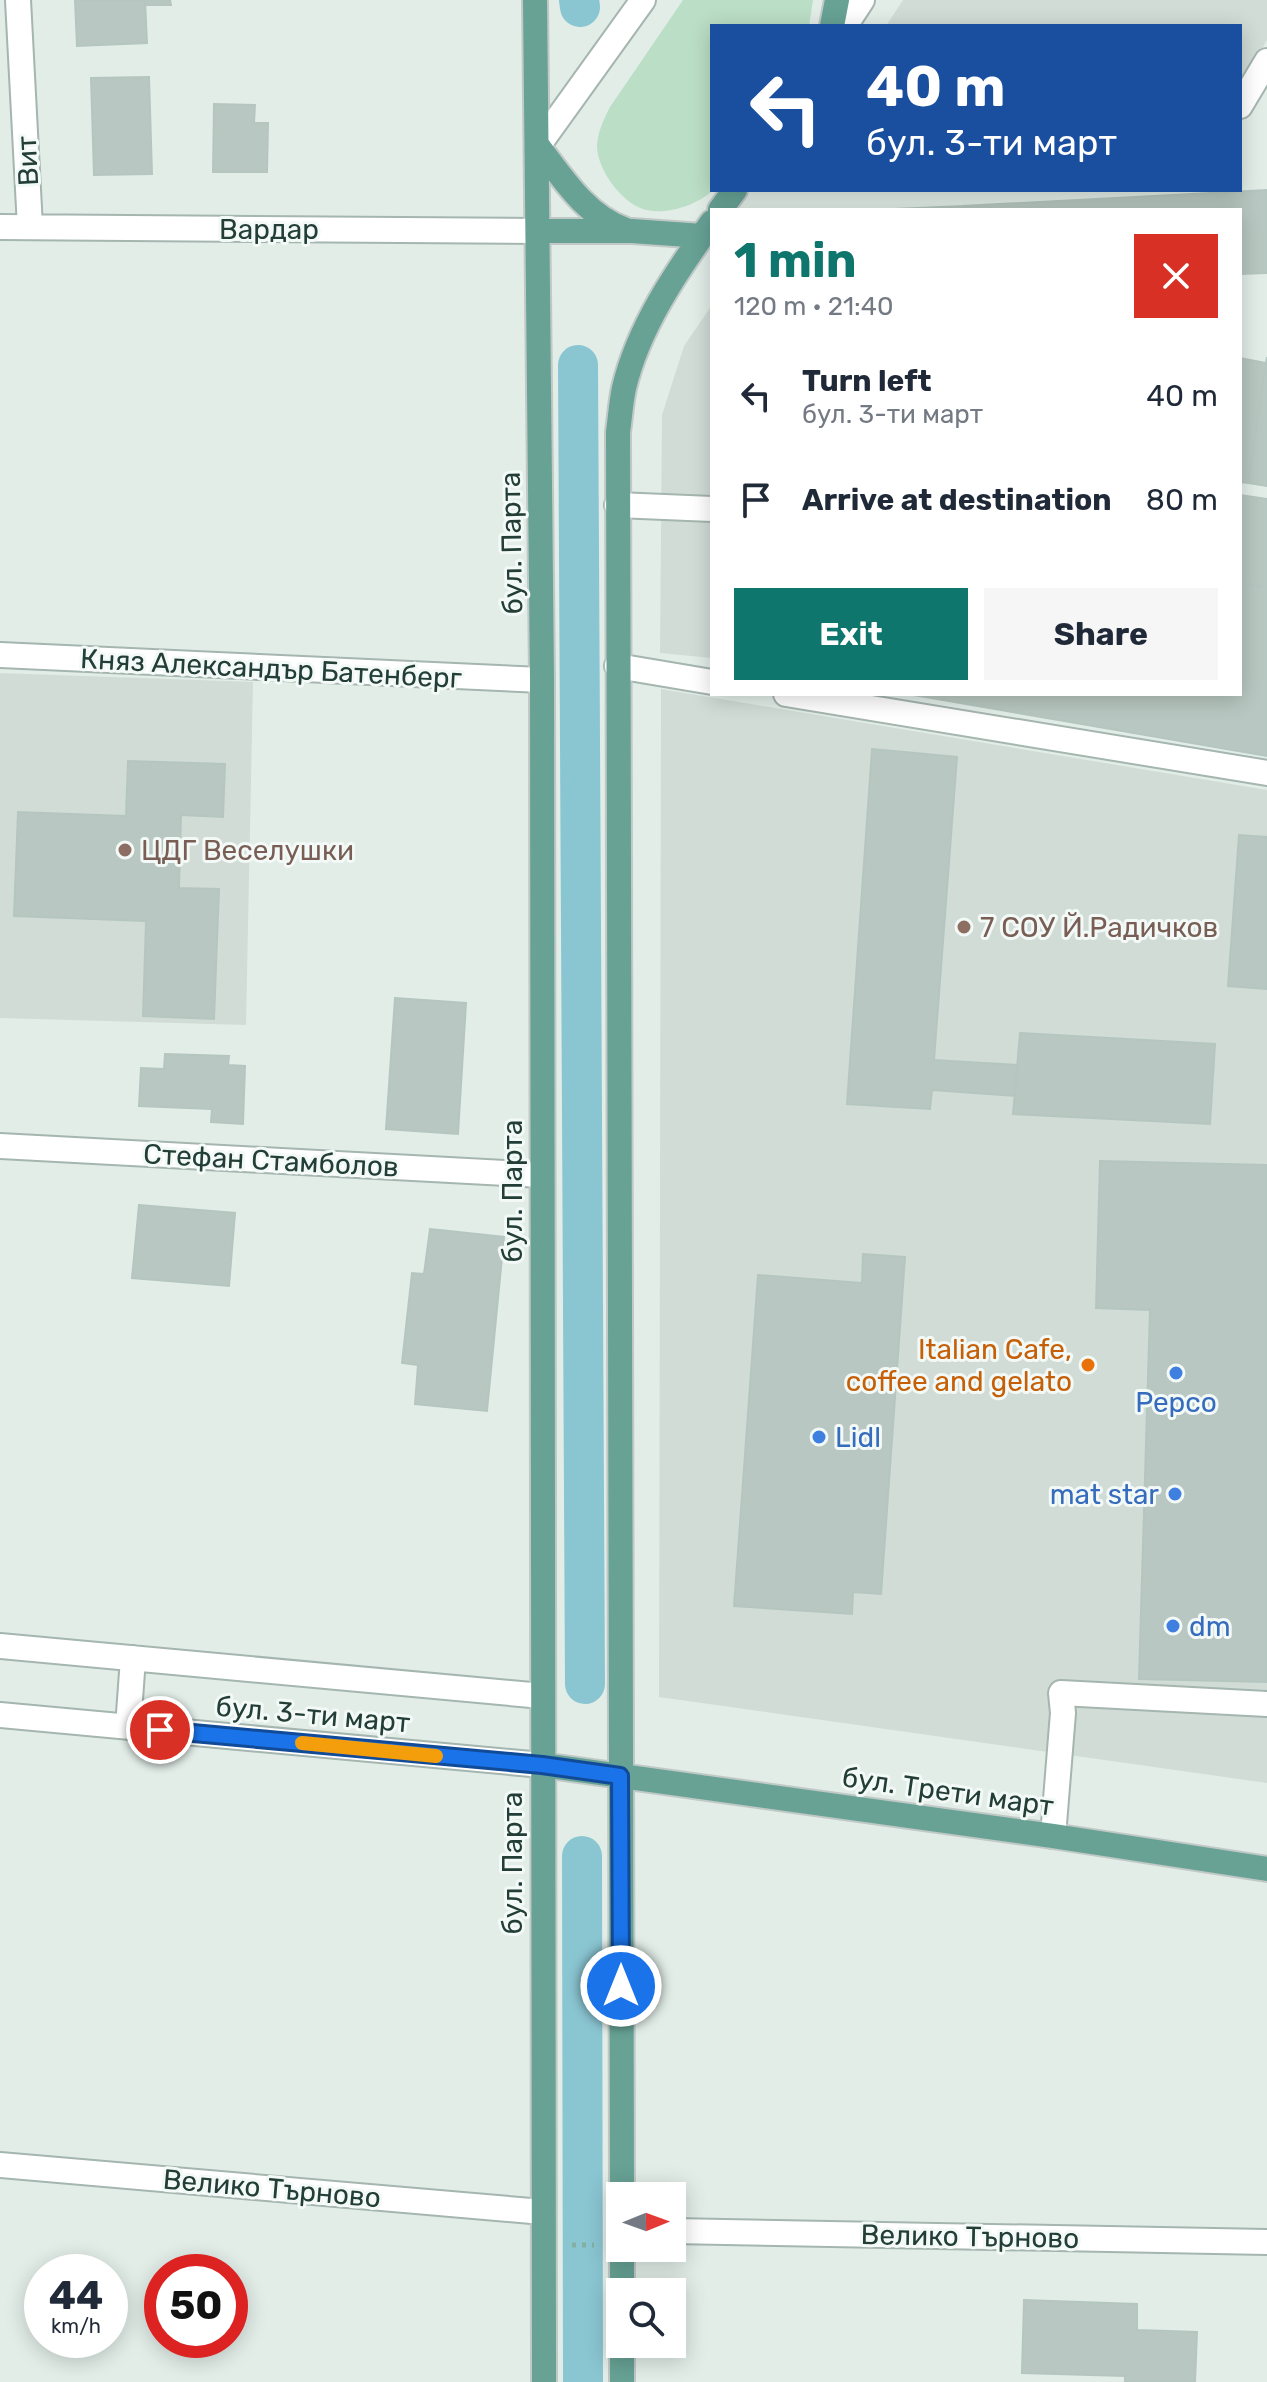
<!DOCTYPE html>
<html lang="en">
<head>
<meta charset="utf-8">
<style>
	body { margin:0; font-family:Rubik,sans-serif; background:#f6f6f7; color:#1f2937; height:100vh; display:flex; flex-direction:column; font-size:30px; white-space:nowrap }
	* { box-sizing:border-box; margin:0 }
	p { font-size:26px; color:#747a83 }
	.icon { flex:none; width:44px; height:44px; fill:none; stroke:currentColor; stroke-width:2; stroke-linecap:round; stroke-linejoin:round }
	.map { position:relative; flex:1; overflow:hidden }
	.panel { position:absolute; left:710px; top:208px; width:532px; height:488px; display:flex; flex-direction:column; background:#fff; border-radius:0px; box-shadow:0 4px 20px #0003 }
	.panel>* { flex:none }
	.top-card { position:absolute; left:710px; top:24px; width:532px; height:168px; border-radius:0px; box-shadow:0 4px 20px #0003; background:#1a4fa0; color:#fff; overflow:hidden }
	.needle { width:52px; rotate:89deg }
	.tools { position:absolute; left:606px; top:2182px; display:grid; gap:16px }
	.tools a { display:grid; place-items:center; width:80px; height:80px; border-radius:0px; background:#fff; box-shadow:0 4px 20px #0003; font-size:40px }
	.speed { position:absolute; left:24px; top:2254px; display:flex; gap:16px; font-size:40px; font-weight:700; text-align:center }
	.speed>* { display:grid; place-content:center; width:104px; height:104px; border-radius:50%; background:#fff; box-shadow:0 4px 20px #0003; line-height:1 }
	.speed small { font-size:20px; font-weight:400 }
	.speed .limit { border:12px solid #d22; background:#fff; color:#111 }
	.pin { position:absolute; display:grid; place-items:center; width:68px; height:68px; color:#fff; margin:-34px; border:4px solid #fff; border-radius:50%; box-shadow:0 2px 8px #0007 }
	.me { position:absolute; width:88px; margin:-44px; rotate:0deg; stroke-linejoin:round; filter:drop-shadow(0 0 6px #0008) }
	.turn { display:flex; align-items:center; gap:28px; height:168px; padding:0 24px; font-size:36px }
	.turn .icon { width:104px; height:104px; stroke-width:2.5 }
	.turn b { display:block; font-size:56px; line-height:68px }
	.round { display:grid; place-items:center; flex:none; width:84px; height:84px; border-radius:0px; background:#f6f6f7 }
	.overview { display:flex; align-items:center; justify-content:space-between; height:136px; padding:0 24px }
	h1 { font-size:48px; font-weight:700; line-height:60px; color:#0f766e }
	.button { display:flex; gap:16px; margin-top:auto; padding:16px 24px }
	.button a { flex:1; height:92px; border-radius:0px; background:#0f766e; color:#fff; font-size:32px; font-weight:700; line-height:92px; text-align:center }
	.button a+a { background:#f6f6f7; color:#1f2937 }
	ul { padding:0; list-style:none }
	li { display:flex; align-items:center; gap:24px; height:104px; padding:0 24px }
	li div { flex:1 }
	li b { display:block; font-size:30px }
	li em { font-style:normal }
	.map>svg:first-child { display:block }
</style>
</head>
<body>
<div class="map">
<svg width="1267" height="2382" viewBox="0 0 1267 2382">
	<rect width="100%" height="100%" fill="#e2ede8"/>
	<!-- built -->
	<path fill="#d1dcd7" d="M903 0H1267V40L1240 86V26H886Z
		M712 305V658L660 653 662 415 684 346Z
		M0 673 253 682 246 1025 0 1018Z
		M661 689 1267 790V1783L659 1697Z"/>
	<!-- green -->
	<path fill="#bbdec6" d="M683 0H813L809 26H712L713 190C697 206 660 218 638 207 618 197 598 169 597 147 597 133 604 119 610 107Z"/>
	<g fill="none" stroke-linecap="round" stroke-linejoin="round">
		<!-- canal -->
		<path stroke="#8ac5d2" stroke-width="40" d="M579 0 580 7
			M578 365 585 1684
			M582 1856 583 2382"/>
	</g>
	<!-- building -->
	<path fill="#b8c7c1" stroke="#b5c6c0" stroke-width="2" d="M75 0H145L147 43 77 46Z
		M145 0H170L171 5H145Z
		M149 77 152 174 94 175 91 78Z
		M214 104 255 105 254 123H268L267 172H213Z
		M1267 190V273L1240 274V210H963V206Z
		M963 206V210H871Z
		M1267 357V486L1248 483Z
		M1240 358 1266 363 1248 483 1240 482Z
		M1240 495 1267 499V587L1240 583Z
		M1240 583 1267 587V756L908 694H1240Z
		M872 749 957 757 934 1060 1018 1065 1015 1096 932 1090 930 1109 847 1104Z
		M128 761 225 764 223 817 181 815 179 888 219 889 214 1019 143 1016 146 921 14 916 18 812 126 816Z
		M1239 835 1267 837V989L1228 986Z
		M395 998 466 1003 458 1134 386 1129Z
		M1020 1033 1215 1044 1210 1124 1013 1114Z
		M165 1054 229 1056 228 1065 245 1066 243 1124 211 1122 212 1109 139 1106 141 1068 164 1069Z
		M1100 1161 1267 1165V1682L1139 1679 1150 1310 1096 1308Z
		M139 1205 235 1213 229 1286 132 1278Z
		M430 1229 504 1237 487 1411 415 1404 418 1365 402 1363 412 1273 424 1274Z
		M863 1254 905 1257 881 1594 853 1592 852 1614 734 1606 758 1275 862 1283Z
		M1024 2300 1137 2304V2330L1197 2332 1195 2382H1125V2376L1022 2373Z"/>
	<g fill="none" stroke-linecap="round" stroke-linejoin="round">
		<!-- minor casing -->
		<g stroke="#a5b5af" stroke-width="28">
			<path id="minor" d="M18 0 30 227
				M845 26 862 0
				M1240 106 1267 61
				M538 146 643 0
				M0 227 538 231
				M617 505 712 509
				M0 655 542 680
				M617 666 712 682
				M786 694 1267 773
				M0 1146 542 1175
				M0 1646 542 1696
				M0 1715 542 1765
				M128 1727 133 1658
				M1053 1836 1063 1713 1061 1693 1267 1704
				M0 2165 543 2212
				M672 2231 1267 2242"/>
		</g>
		<!-- major casing -->
		<g stroke="#c1c9c7" stroke-width="28">
			<path id="major" d="M535 0 542 680 544 2382
				M832 26 837 0
				M538 146C561 176 586 216 624 229
				M720 210 735 190
				M538 231H632L702 236
				M542 1765 1053 1836 1267 1869
				M622 2196 618 432C620 418 621 402 624 388 638 328 676 272 712 222
				M622 2248V2292
				M622 2344V2382"/>
		</g>
		<!-- path -->
		<path stroke="#83b0a3" stroke-width="5" stroke-dasharray="4 6" stroke-linecap="butt" d="M572 2245H594"/>
		<!-- minor -->
		<use href="#minor" stroke="#fff" stroke-width="24"/>
		<!-- major -->
		<use href="#major" stroke="#67a295" stroke-width="24"/>
	</g>
	<g fill="none" stroke-linecap="round" stroke-linejoin="round">
		<!-- route casing -->
		<g stroke="#114b97" stroke-width="20">
			<path id="route" d="M160 1730 542 1765 620 1776 621 1986"/>
		</g>
		<!-- route -->
		<use href="#route" stroke="#1a73e8" stroke-width="14"/>
		<!-- slow -->
		<path stroke="#f59e0b" stroke-width="14" d="M302 1743 436 1756"/>
	</g>
	<!-- markers -->
	<g fill="#8d6e63" stroke="#f3f9f6" stroke-width="3">
		<circle cx="125" cy="850" r="8"/>
		<circle cx="964" cy="927" r="8"/>
	</g>
	<circle fill="#e8710a" stroke="#f3f9f6" stroke-width="3" cx="1088" cy="1365" r="8"/>
	<g fill="#3f7fe0" stroke="#f3f9f6" stroke-width="3">
		<circle cx="1176" cy="1373" r="8"/>
		<circle cx="819" cy="1437" r="8"/>
		<circle cx="1175" cy="1494" r="8"/>
		<circle cx="1173" cy="1626" r="8"/>
	</g>
	<g text-anchor="middle" stroke-width="6" stroke-linejoin="round" paint-order="stroke">
		<!-- street labels -->
		<g font-size="28" fill="#223e37" stroke="#f3f9f6">
			<text transform="translate(27 161) rotate(-93)" y="10">Вит</text>
			<text x="269" y="239">Вардар</text>
			<text transform="translate(511 543) rotate(-91)" y="10">бул. Парта</text>
			<text transform="translate(271 668) rotate(3)" y="10">Княз Александър Батенберг</text>
			<text transform="translate(271 1160) rotate(3)" y="10">Стефан Стамболов</text>
			<text transform="translate(512 1191) rotate(-90)" y="10">бул. Парта</text>
			<text transform="translate(313 1714) rotate(5)" y="10">бул. 3-ти март</text>
			<text transform="translate(948 1791) rotate(8)" y="10">бул. Трети март</text>
			<text transform="translate(512 1863) rotate(-90)" y="10">бул. Парта</text>
			<text transform="translate(272 2188) rotate(5)" y="10">Велико Търново</text>
			<text transform="translate(970 2236) rotate(1)" y="10">Велико Търново</text>
		</g>
		<!-- education labels -->
		<g font-size="28" fill="#785e54" stroke="#f3f9f6" text-anchor="start">
			<text x="141" y="860">ЦДГ Веселушки</text>
			<text x="980" y="937">7 СОУ Й.Радичков</text>
		</g>
		<!-- food labels -->
		<g font-size="28" fill="#c56008" stroke="#f3f9f6" text-anchor="end">
			<text x="1072" y="1359">Italian Cafe,<tspan x="1072" dy="32">coffee and gelato</tspan></text>
		</g>
		<!-- shop labels -->
		<g font-size="28" fill="#366cbe" stroke="#f3f9f6" text-anchor="start">
			<text x="1176" y="1412" text-anchor="middle">Pepco</text>
			<text x="835" y="1447">Lidl</text>
			<text x="1159" y="1504" text-anchor="end">mat star</text>
			<text x="1189" y="1636">dm</text>
		</g>
	</g>
</svg>
<div class="tools">
<a><svg class="needle" viewBox="-14 -14 28 28"><path d="M0-13l5 13h-10z" fill="#e53935"/><path d="M0 13l5-13h-10z" fill="#747a83"/></svg></a>
<a><svg class="icon" aria-label="search" viewBox="0 0 24 24"><circle cx="10" cy="10" r="6"/><path d="M15 15l6 6"/></svg></a>
</div>
<div class="speed"><div>44<small>km/h</small></div><div class="limit">50</div></div>
<div class="pin" style="left:160px;top:1730px;background:#d93025"><svg class="icon" aria-label="arrive" viewBox="0 0 24 24"><path d="M6 21V4h12l-3 4 3 4H6"/></svg></div>
<svg class="me" style="left:621px;top:1986px" viewBox="-20 -20 40 40"><circle r="17" fill="#1a73e8" stroke="#fff" stroke-width="3"/><path d="M0-11L8 9 0 5-8 9z" fill="#fff"/></svg>
<div class="top-card">
<div class="turn"><svg class="icon" aria-label="left" viewBox="0 0 24 24"><path d="M17 20v-9H6M10 6l-5 5 5 5"/></svg><div><b>40 m</b>бул. 3-ти март</div></div>
</div>
<section class="panel">
<div class="overview"><div><h1>1 min</h1><p>120 m · 21:40</p></div><a class="round" style="background:#d93025;color:#fff"><svg class="icon" aria-label="close" viewBox="0 0 24 24"><path d="M6 6l12 12M18 6L6 18"/></svg></a></div>
<ul>
<li><svg class="icon" aria-label="left" viewBox="0 0 24 24"><path d="M17 20v-9H6M10 6l-5 5 5 5"/></svg><div><b>Turn left</b><p>бул. 3-ти март</p></div><em>40 m</em></li>
<li><svg class="icon" aria-label="arrive" viewBox="0 0 24 24"><path d="M6 21V4h12l-3 4 3 4H6"/></svg><div><b>Arrive at destination</b></div><em>80 m</em></li>
</ul>
<div class="button"><a>Exit</a><a>Share</a></div>
</section>
</div>
</body>
</html>
